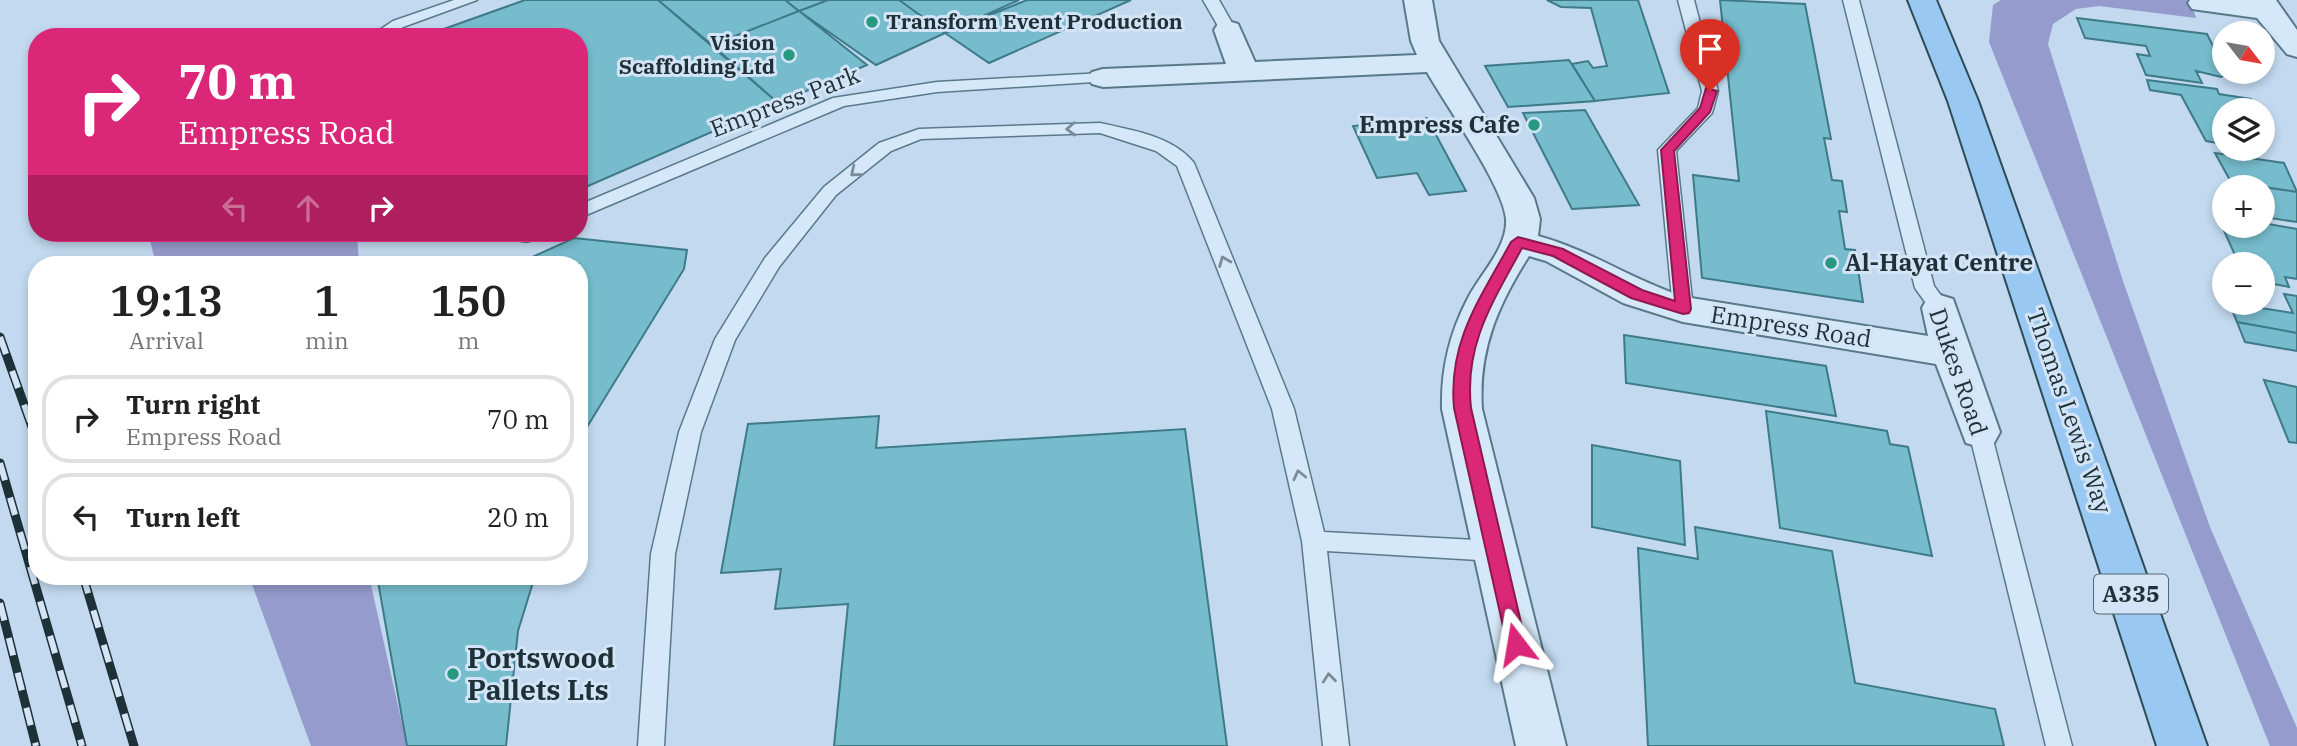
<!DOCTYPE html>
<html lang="en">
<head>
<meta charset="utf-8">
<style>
	body { margin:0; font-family:"IBM Plex Serif",serif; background:#f2f2f2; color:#222; height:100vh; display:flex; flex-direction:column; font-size:26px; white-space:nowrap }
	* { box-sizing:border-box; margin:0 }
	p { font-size:23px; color:#767676 }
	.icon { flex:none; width:38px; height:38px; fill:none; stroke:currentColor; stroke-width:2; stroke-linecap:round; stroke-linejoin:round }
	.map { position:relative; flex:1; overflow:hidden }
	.side { position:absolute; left:28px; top:256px; width:560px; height:329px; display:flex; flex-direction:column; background:#fff; border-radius:28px; box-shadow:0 4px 10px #0003 }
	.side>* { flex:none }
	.top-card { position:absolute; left:28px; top:28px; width:560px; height:214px; border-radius:28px; box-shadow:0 4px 10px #0003; background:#db2777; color:#fff; overflow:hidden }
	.needle { width:46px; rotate:121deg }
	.buttons { position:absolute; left:2212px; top:21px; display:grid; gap:14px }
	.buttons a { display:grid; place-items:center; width:63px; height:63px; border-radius:50%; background:#fff; box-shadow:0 4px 10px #0003; font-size:35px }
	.pin { position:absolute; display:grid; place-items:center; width:60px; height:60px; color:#fff; margin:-72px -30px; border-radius:50% 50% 50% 0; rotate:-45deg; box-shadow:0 0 7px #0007 }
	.pin .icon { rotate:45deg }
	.me { position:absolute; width:77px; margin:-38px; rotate:346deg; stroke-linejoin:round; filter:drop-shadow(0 0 5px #0008) }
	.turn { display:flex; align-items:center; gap:24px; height:147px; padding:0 35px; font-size:32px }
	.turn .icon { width:91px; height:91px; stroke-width:2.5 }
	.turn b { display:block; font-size:49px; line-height:60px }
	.lanes { display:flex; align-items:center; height:66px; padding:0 35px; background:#0003; justify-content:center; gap:35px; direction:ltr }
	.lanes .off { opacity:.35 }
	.eta { display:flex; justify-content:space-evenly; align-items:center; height:119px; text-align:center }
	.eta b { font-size:42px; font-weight:600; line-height:49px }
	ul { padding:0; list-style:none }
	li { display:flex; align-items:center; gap:21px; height:88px; margin:0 14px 10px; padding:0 21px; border:4px solid #e0e0e0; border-radius:28px }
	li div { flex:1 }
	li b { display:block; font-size:26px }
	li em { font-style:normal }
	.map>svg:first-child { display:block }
</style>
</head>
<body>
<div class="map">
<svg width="2297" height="746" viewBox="0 0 2297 746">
	<rect width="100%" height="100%" fill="#c2d9ef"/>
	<!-- green -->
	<path fill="#969bcd" d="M2001 0H2190L2196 18 2099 6 2076 9 2053 24 2048 44 2123 281 2210 527 2297 728V746H2270L1989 42 1993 5Z
		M148 233H357L359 264H156Z
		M249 576H369L407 746H311Z"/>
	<!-- building -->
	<path fill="#77bccd" stroke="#3e7a88" stroke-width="2" d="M525 0H658L778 103 579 190V37L427 35Z
		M658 0H785L799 11 712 45Z
		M785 0H828L799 11Z
		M828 0H899L945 33 876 65 799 11Z
		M899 0H1019L945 33Z
		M1027 0H1131L989 63 945 33Z
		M1638 0 1669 93 1595 101 1572 64 1588 61 1593 68 1607 66 1591 8 1561 7 1547 0Z
		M1720 0 1805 4 1831 139 1824 138 1832 180 1842 181 1847 212 1839 211 1845 249 1855 250 1863 302 1702 278 1693 175 1739 181Z
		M799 11 867 65 778 103 712 45Z
		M2077 18 2207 34 2227 74 2221 77 2196 71 2202 83 2146 75 2137 54 2150 56 2146 46 2085 38Z
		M1569 60 1595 101 1508 107 1485 66Z
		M2147 80 2217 89 2219 94 2251 99 2257 110H2224V144L2206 141 2181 95 2150 90Z
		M1585 110 1639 205 1572 209 1523 113Z
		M1427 118 1466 191 1429 195 1417 173 1377 178 1353 126Z
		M2215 153 2284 163 2297 192 2231 182Z
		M2231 182 2297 192V222L2263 217V187H2233Z
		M2263 223 2297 229V279L2285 277 2289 287 2263 282V264H2239L2221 224 2255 230 2253 226Z
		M574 238 687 250 684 269 579 440V264H517Z
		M2284 294 2297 296V333L2237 322 2229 303 2293 313Z
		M2237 322 2297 333V351L2245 342Z
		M1624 335 1826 366 1836 416 1626 383Z
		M2264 380 2297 387V443L2289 442Z
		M1766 411 1887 431 1890 444 1908 447 1932 556 1780 528Z
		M879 416 876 448 1185 429 1227 746H834L848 604 775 609 781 569 721 573 748 424Z
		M1592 445 1680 461 1685 545 1592 527Z
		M1695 527 1832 551 1855 683 1995 709 2004 746H1648L1638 548 1698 559Z
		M377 576H535L518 631 506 746H407Z"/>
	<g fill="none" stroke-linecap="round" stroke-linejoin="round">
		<!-- lane casing -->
		<g stroke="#597989" stroke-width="3">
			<path id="lane" d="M454 0H477L403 27 388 37H369L393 21Z
				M1203 0H1219L1236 30 1234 33H1222Z
				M1678 0H1694L1718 91 1712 113 1676 151 1693 309 1683 316 1673 309 1658 150 1698 108 1702 91Z
				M1843 0H1859L1934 286 1950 308 1947 313H1933L1915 288Z
				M1103 73 1109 75V81L937 92 844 106 579 218V205L833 98 937 82Z
				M1100 123C1131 130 1173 136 1194 163L1294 409 1324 532 1495 541 1503 544 1507 551 1503 558 1495 561 1327 551 1349 746H1323L1302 541 1272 409 1177 166 1156 151 1100 133 921 139 891 151 836 195 779 267 735 340 701 432 675 554 664 746H638L651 554 679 432 715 339 765 258 824 187 879 143 919 129Z
				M512 233H540C533 245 518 244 512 233Z
				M1980 424 1988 426 1991 432 2072 746H2046L1969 432 1972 426Z"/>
		</g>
		<!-- street casing -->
		<g stroke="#597989" stroke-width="4">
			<path id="street" d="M1404 0H1432L1439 41 1534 198 1540 219 1538 236C1590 250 1634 281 1685 297L1928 336 1922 308 1927 299 1940 295 1953 299 2000 432 1994 443 1980 447 1966 443 1936 364 1683 322 1623 303 1546 261 1529 256C1498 305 1478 350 1482 409L1566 746H1516L1442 409C1441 370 1449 335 1467 300 1479 275 1508 248 1506 219 1504 187 1445 104 1427 72L1103 87 1092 84 1088 78 1092 72 1103 69 1226 64 1214 30 1218 24 1228 21 1238 24 1255 62 1417 55 1411 41Z
				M2190 0H2276L2297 30V57L2287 54 2257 18 2192 9 2188 3Z"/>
		</g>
		<!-- primary casing -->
		<g stroke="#2d4c56" stroke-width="4">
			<path id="primary" d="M1908 0H1936L1978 101 2207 746H2157L1948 101Z"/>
		</g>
		<!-- lane -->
		<use href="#lane" fill="#d5e8f9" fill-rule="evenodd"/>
		<!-- street -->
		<use href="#street" fill="#d5e8f9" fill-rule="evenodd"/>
		<!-- primary -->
		<use href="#primary" fill="#99c8f3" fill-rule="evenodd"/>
		<!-- rail casing -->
		<g stroke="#1d3138" stroke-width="9">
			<path id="rail" d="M0 337 37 441
				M0 463 82 746
				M83 576 134 746
				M0 603 36 746"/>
		</g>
		<!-- rail -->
		<use href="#rail" stroke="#d2e4f6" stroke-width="6" stroke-dasharray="18" stroke-linecap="butt"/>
	</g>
	<!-- one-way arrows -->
	<defs><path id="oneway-chevron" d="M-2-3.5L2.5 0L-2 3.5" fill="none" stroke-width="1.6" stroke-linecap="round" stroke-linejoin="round" transform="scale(1.75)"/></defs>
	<g stroke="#798c98">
		<use href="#oneway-chevron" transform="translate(1071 129) rotate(178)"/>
		<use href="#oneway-chevron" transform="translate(855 172) rotate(141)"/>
		<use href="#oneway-chevron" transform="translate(1224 261) rotate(-112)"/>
		<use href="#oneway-chevron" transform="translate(1299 475) rotate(-103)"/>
		<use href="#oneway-chevron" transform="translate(1329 678) rotate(-96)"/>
	</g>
	<!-- route -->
	<path fill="#db2777" stroke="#8e194d" stroke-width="2" d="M1706 88 1717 91 1710 112 1674 151 1691 309 1689 313 1683 314 1631 298 1553 256 1522 248C1493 302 1464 344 1471 408L1526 644 1523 650 1516 652 1510 650 1507 644 1454 408C1448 341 1480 299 1511 242L1518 237 1563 249 1642 290 1675 301 1661 150 1700 108Z"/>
	<!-- markers -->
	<g fill="#289980" stroke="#d2e4f6" stroke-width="2.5">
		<circle cx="872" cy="22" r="7"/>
		<circle cx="789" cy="55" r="7"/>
		<circle cx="1534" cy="125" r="7"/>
		<circle cx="1831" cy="263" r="7"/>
		<circle cx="453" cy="674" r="7"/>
	</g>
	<g text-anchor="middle" stroke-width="6" stroke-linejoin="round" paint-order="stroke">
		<!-- far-poi labels -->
		<g font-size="21" font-weight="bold" fill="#1d3138" stroke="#d2e4f6" text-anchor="start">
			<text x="886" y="29">Transform Event Production</text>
			<text x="775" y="50" text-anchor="end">Vision<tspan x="775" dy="24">Scaffolding Ltd</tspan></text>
		</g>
		<!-- shield labels -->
		<rect fill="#d2e4f6" stroke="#536771" stroke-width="2" x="2094" y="574.5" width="74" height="39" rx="5"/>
		<g font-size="23" font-weight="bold" fill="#1d3138">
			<text x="2131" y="602">A335</text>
		</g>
		<!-- street labels -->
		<g font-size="24" fill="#1d3138" stroke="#d2e4f6">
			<text transform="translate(785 102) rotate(-21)" y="8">Empress Park</text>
			<text transform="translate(1791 327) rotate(9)" y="8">Empress Road</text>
			<text transform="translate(1958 372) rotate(71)" y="8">Dukes Road</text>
			<text transform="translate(2069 411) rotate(71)" y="8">Thomas Lewis Way</text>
		</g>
		<!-- poi labels -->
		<g font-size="24" font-weight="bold" fill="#1d3138" stroke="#d2e4f6" text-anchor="end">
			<text x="1520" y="133">Empress Cafe</text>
			<text x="1845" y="271" text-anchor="start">Al-Hayat Centre</text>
		</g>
		<!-- near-poi labels -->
		<g font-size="28" font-weight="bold" fill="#1d3138" stroke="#d2e4f6" text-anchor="start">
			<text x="467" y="668">Portswood<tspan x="467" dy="32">Pallets Lts</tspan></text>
		</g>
	</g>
</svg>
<div class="buttons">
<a><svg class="needle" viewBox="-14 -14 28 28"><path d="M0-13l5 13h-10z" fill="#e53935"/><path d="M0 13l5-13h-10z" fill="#767676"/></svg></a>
<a><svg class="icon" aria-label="layers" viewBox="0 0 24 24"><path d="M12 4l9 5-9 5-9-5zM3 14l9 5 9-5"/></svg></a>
<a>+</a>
<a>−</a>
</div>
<div class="pin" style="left:1710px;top:91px;background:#d93025"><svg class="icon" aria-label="arrive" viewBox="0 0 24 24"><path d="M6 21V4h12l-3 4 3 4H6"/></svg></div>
<svg class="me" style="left:1516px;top:644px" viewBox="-20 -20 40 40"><path d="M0-17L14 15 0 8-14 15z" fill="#db2777" stroke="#fff" stroke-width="4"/></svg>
<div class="top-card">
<div class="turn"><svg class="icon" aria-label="right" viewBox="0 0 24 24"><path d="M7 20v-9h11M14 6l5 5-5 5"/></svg><div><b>70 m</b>Empress Road</div></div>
<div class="lanes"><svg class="icon off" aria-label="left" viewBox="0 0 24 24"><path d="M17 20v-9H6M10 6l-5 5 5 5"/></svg><svg class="icon off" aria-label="ahead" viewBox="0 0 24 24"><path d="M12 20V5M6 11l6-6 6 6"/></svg><svg class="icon" aria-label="right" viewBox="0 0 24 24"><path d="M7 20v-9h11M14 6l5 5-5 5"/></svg></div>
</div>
<section class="side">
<div class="eta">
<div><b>19:13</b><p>Arrival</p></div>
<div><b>1</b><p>min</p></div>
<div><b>150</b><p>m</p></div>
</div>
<ul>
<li><svg class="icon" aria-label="right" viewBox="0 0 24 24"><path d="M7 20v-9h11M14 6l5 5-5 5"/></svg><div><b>Turn right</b><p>Empress Road</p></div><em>70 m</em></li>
<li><svg class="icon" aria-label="left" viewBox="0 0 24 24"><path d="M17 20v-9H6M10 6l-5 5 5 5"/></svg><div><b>Turn left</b></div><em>20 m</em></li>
</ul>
</section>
</div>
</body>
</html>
